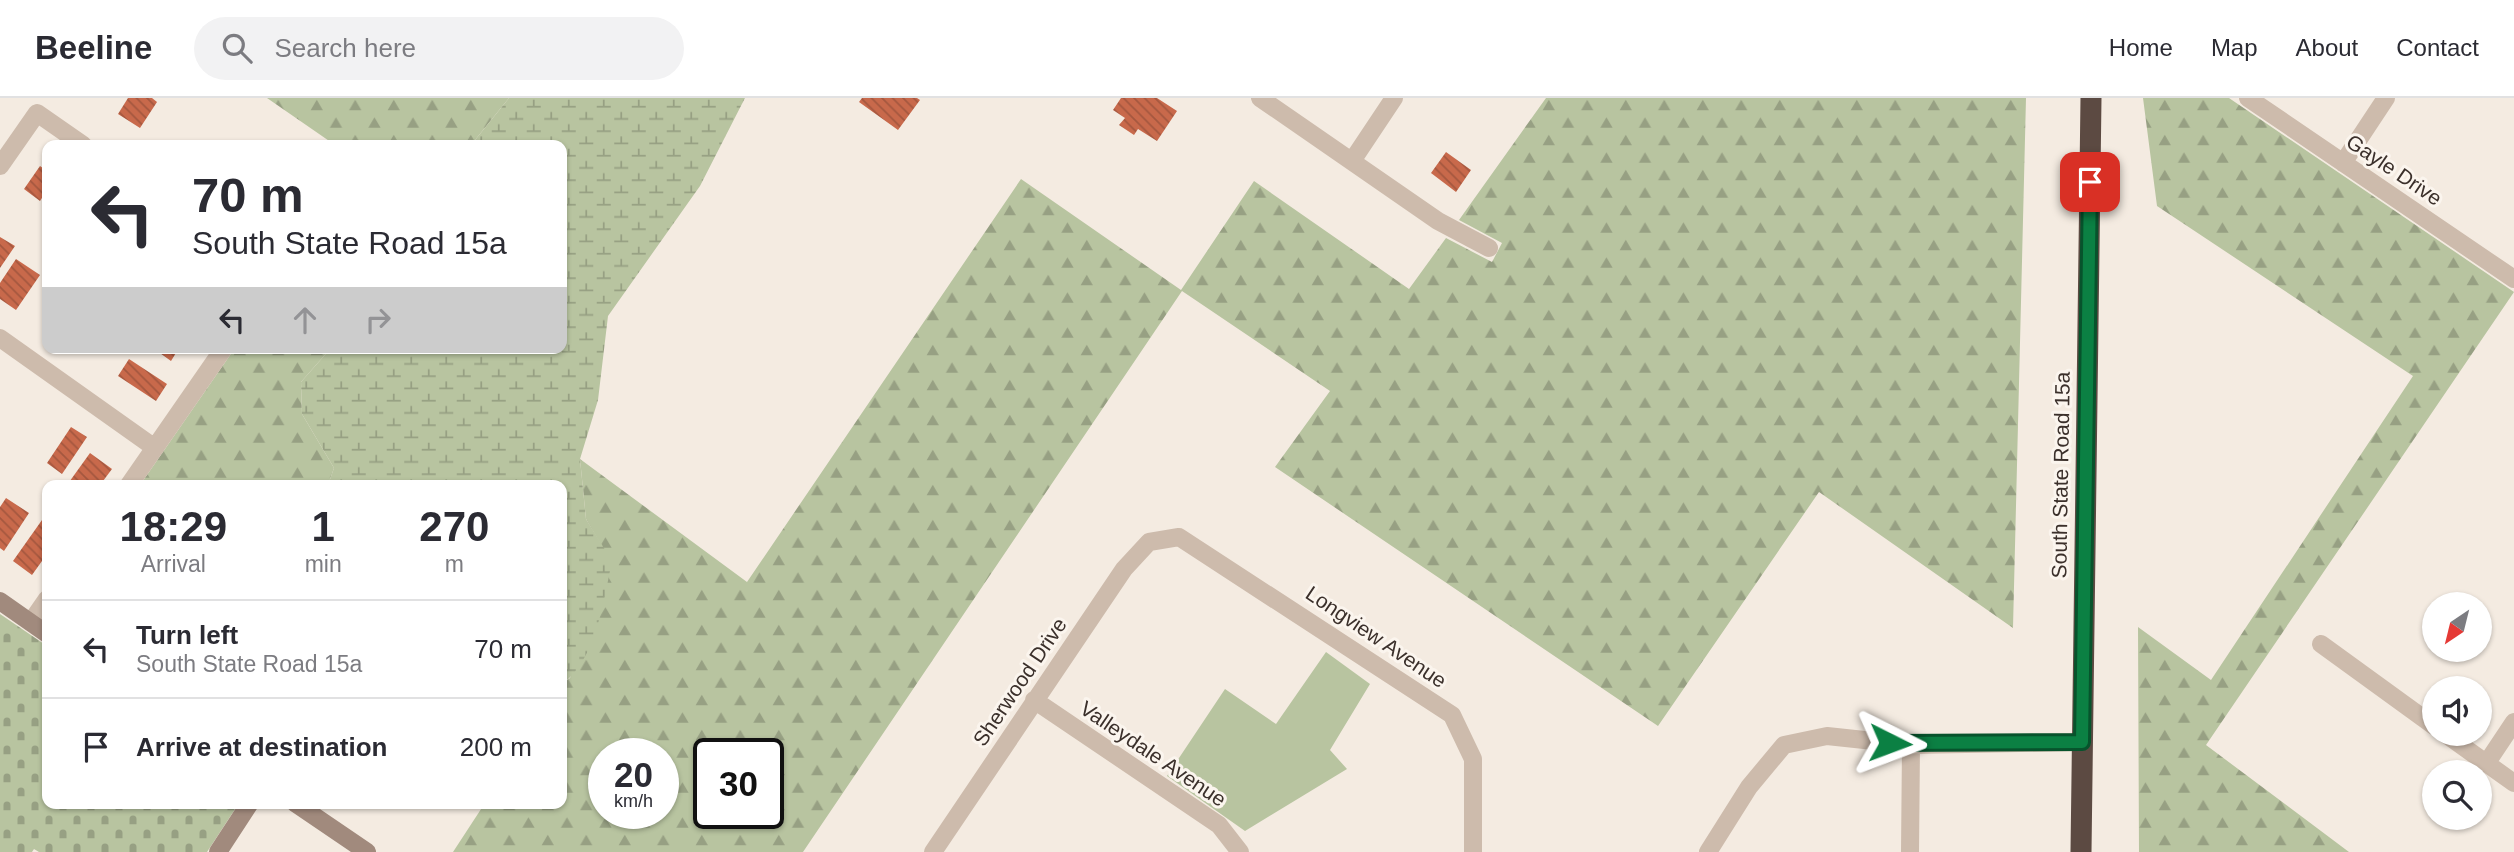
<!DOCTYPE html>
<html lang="en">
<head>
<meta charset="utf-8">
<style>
	body { margin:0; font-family:Helvetica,sans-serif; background:#f2f2f3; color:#2b2b33; height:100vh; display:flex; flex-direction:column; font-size:26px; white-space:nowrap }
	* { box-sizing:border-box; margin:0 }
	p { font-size:23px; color:#7c7c81 }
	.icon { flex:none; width:38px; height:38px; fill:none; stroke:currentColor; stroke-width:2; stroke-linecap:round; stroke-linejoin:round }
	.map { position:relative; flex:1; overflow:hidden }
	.sheet { position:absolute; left:42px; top:382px; width:525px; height:329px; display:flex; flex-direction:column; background:#fff; border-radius:14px; box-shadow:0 2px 5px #0004 }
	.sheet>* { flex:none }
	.banner { position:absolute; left:42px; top:42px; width:525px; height:214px; border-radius:14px; box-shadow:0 2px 5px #0004; background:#fff; color:#2b2b33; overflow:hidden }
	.needle { width:46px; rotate:215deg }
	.fabs { position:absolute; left:2422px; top:494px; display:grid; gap:14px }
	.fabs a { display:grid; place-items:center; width:70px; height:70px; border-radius:50%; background:#fff; box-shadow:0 2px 5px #0004; font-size:35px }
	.speed { position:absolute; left:588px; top:640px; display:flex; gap:14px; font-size:35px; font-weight:700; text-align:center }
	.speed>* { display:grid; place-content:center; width:91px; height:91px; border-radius:50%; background:#fff; box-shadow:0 2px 5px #0004; line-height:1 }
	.speed small { font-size:18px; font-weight:400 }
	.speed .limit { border:4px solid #111; border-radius:10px; background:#fff; color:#111 }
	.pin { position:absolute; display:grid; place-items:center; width:60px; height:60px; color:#fff; margin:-30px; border-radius:14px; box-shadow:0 4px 10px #0006 }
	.me { position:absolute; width:77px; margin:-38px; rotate:93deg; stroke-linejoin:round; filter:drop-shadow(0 0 5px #0008) }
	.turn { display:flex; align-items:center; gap:24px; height:147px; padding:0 35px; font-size:32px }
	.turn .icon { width:91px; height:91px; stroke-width:2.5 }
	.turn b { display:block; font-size:49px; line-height:60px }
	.lanes { display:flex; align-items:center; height:66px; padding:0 35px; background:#0003; justify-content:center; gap:35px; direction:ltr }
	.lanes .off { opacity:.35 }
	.eta { display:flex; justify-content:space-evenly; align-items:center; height:119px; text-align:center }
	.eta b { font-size:42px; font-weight:700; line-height:49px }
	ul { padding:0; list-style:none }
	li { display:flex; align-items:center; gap:21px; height:98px; padding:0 35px; border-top:2px solid #e1e1e2 }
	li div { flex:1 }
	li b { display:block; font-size:26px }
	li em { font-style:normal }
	header { display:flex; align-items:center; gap:42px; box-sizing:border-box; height:98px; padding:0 35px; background:#fff; border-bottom:2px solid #e1e1e2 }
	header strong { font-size:33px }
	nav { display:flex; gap:38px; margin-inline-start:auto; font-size:24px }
	.search { width:490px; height:63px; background:#f2f2f3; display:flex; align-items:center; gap:18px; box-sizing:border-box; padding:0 24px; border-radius:38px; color:#7c7c81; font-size:26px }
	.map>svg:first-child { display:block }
</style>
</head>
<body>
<header>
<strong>Beeline</strong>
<div class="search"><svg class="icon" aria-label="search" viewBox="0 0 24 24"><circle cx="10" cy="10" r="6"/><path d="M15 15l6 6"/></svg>Search here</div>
<nav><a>Home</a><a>Map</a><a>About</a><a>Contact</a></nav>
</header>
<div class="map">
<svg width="2514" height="754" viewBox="0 0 2514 754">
	<defs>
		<pattern id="forest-firs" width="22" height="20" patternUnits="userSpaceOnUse" patternTransform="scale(1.75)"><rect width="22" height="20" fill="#b8c4a0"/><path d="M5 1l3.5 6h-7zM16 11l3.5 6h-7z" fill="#97a083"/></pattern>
		<pattern id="wetland-marsh" width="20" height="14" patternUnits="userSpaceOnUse" patternTransform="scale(1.75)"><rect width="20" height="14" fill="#b8c4a0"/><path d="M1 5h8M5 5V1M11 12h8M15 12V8" fill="none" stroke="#97a083"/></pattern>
		<pattern id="cemetery-stones" width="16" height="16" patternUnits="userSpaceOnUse" patternTransform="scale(1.75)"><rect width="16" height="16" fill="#b8c4a0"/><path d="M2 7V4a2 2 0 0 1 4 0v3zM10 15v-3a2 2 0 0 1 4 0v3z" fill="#97a083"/></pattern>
		<pattern id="building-back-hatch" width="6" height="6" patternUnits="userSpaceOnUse" patternTransform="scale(1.75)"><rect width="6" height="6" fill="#c8694b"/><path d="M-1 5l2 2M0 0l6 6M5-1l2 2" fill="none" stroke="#a4573f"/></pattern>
	</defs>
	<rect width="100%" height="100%" fill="#f4ebe1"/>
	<!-- forest -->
	<path fill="url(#forest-firs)" fill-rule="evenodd" d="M267 0H509L471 47H335Z
		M1546 0H2026L2013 530 1819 394 1658 628 1275 369 1330 293 1182 193 803 754H453L485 705H562V586L570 580 610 462 586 421 580 361 747 484 1021 81 1181 192 1254 83 1409 191 1446 140 1492 164 1502 145 1459 122ZM604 656H663V716H604ZM709 656H768V716H709Z
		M2143 0H2229L2514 194 2206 647 2349 754H2139L2138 529 2211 582 2413 278 2157 108Z
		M235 250H331L301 284 302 316 334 370 328 387H140Z"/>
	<!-- wetland -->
	<path fill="url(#wetland-marsh)" d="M509 0H745L700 88 608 218 598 302 580 361 586 421 612 463C604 500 596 563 562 586V387H328L334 370 302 316 301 284 331 250H562V47H471Z"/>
	<!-- cemetery -->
	<path fill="url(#cemetery-stones)" d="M0 516 47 548V705H239L207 754H39L34 751 32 754H0Z"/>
	<!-- park -->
	<path fill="#b8c4a0" d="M1326 554 1370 586 1330 652 1347 671 1245 733 1167 678 1225 591 1276 626Z"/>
	<!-- building -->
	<path fill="url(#building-back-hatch)" d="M128 0H152L157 4 140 30 118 16Z
		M862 0H917L920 2 898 32 859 4Z
		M1121 0H1157L1177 13 1157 43 1138 31 1134 37 1119 27 1125 20 1113 12Z
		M1446 54 1471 72 1456 94 1431 75Z
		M40 68 47 73V92L40 103 24 91Z
		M0 139 15 148 0 170Z
		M16 161 40 177 16 212 0 201V185Z
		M153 250H179L171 263Z
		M129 261 167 286 156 303 118 278Z
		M71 329 87 339 62 376 47 365Z
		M90 355 112 371 100 387H67Z
		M6 400 29 415 4 453 0 450V409Z
		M42 422 47 426V456L32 477 13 463Z"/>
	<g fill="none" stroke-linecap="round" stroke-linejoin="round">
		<!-- street -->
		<path stroke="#cdbbac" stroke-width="18" d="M1260 0 1438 123 1489 150
			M2248 0 2514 181
			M1352 63 1394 0
			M2343 65 2386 0
			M0 68 37 15 83 47
			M0 240 155 350
			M129 387 224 250
			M31 524 47 501
			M2321 546 2434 628
			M1034 602 1219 727 1240 754
			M2444 635 2514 685
			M2486 666 2514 624
			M933 754 1124 471 1149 444 1179 439 1452 617 1473 661V754
			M1708 754 1749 689 1784 647 1827 638 1911 647 2082 644
			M1910 754 1911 647"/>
		<!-- secondary -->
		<path stroke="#a18a7d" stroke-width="18" d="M0 503 47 536
			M295 705 367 754
			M218 754 250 705"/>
		<!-- highway -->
		<path stroke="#5c4a42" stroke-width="21" d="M2081 754 2091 0"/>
	</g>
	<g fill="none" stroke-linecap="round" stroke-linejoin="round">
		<!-- route casing -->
		<g stroke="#07532c" stroke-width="18">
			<path id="route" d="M1890 645 2082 644 2090 84"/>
		</g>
		<!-- route -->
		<use href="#route" stroke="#0b8043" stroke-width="12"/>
	</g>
	<g text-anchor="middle" stroke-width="6" stroke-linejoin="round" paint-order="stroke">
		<!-- street labels -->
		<g font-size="21" fill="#3b302b" stroke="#fbf5ee">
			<text transform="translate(2394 72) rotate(34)" y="7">Gayle Drive</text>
			<text transform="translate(2061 377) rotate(-89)" y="7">South State Road 15a</text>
			<text transform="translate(1376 539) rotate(34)" y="7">Longview Avenue</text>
			<text transform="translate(1020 584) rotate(-56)" y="7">Sherwood Drive</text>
			<text transform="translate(1153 656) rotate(34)" y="7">Valleydale Avenue</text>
		</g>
	</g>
</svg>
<div class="fabs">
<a><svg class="needle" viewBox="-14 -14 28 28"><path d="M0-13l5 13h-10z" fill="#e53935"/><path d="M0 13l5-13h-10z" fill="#7c7c81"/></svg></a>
<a><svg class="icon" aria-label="sound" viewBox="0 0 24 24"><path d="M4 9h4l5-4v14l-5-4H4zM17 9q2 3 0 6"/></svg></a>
<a><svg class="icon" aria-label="search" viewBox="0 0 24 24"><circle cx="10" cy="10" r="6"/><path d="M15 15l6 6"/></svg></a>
</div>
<div class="speed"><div>20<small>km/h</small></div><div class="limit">30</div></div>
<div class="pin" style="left:2090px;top:84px;background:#d93025"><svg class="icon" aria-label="arrive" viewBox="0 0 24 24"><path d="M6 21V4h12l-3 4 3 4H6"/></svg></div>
<svg class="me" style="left:1890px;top:645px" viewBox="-20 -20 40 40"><path d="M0-17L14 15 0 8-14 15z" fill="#0b8043" stroke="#fff" stroke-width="4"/></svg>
<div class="banner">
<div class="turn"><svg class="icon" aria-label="left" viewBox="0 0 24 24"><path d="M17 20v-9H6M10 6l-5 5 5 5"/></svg><div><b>70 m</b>South State Road 15a</div></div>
<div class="lanes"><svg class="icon" aria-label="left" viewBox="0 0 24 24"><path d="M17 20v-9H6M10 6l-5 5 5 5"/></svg><svg class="icon off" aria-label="ahead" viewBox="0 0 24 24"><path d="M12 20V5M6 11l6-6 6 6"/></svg><svg class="icon off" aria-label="right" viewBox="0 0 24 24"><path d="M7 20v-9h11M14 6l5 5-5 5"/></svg></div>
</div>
<section class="sheet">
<div class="eta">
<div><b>18:29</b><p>Arrival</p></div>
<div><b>1</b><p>min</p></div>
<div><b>270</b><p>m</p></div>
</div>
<ul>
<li><svg class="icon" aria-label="left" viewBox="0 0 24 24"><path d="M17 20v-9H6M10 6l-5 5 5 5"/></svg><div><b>Turn left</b><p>South State Road 15a</p></div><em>70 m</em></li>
<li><svg class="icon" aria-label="arrive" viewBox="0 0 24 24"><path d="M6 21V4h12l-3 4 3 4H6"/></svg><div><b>Arrive at destination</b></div><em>200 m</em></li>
</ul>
</section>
</div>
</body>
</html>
